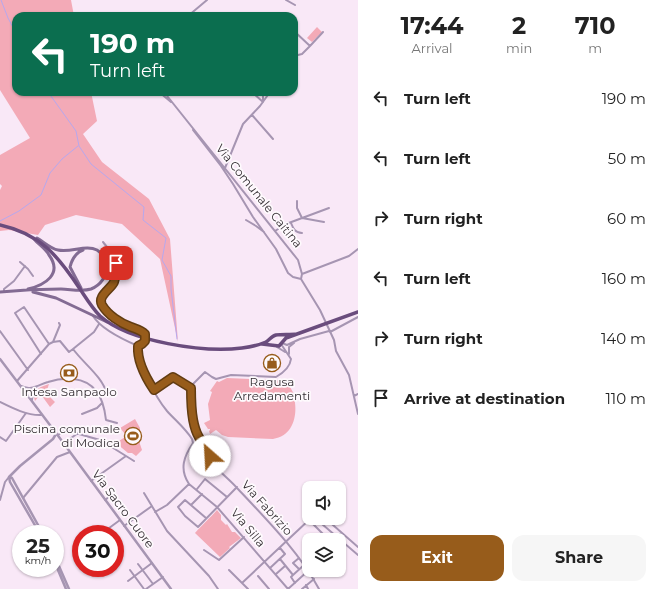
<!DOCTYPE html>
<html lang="en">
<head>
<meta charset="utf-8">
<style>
	body { margin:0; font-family:Montserrat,sans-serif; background:#f6f6f6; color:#222; height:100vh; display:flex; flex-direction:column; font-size:15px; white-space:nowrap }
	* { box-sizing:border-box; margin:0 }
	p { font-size:13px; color:#767676 }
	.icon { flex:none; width:22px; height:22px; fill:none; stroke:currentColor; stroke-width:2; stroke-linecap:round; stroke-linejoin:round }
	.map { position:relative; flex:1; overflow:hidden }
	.details { display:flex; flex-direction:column; background:#fff; width:300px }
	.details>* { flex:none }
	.guide { position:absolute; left:12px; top:12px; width:286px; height:84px; border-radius:12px; box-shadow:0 1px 3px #0004; background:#0b6e4f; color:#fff; overflow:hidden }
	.buttons { position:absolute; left:302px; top:481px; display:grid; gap:8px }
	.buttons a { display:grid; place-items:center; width:44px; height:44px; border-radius:8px; background:#fff; box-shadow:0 1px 3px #0004; font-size:20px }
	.speed { position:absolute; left:12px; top:525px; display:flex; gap:8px; font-size:20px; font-weight:700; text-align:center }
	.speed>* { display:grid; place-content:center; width:52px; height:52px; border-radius:50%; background:#fff; box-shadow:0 1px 3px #0004; line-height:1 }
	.speed small { font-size:10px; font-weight:400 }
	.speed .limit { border:6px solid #d22; background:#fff; color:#111 }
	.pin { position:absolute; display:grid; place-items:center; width:34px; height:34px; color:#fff; margin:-17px; border-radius:8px; box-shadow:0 2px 6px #0006 }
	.me { position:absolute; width:44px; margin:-22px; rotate:334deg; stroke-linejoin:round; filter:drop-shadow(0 0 3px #0008) }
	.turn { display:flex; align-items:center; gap:14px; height:84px; padding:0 12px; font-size:18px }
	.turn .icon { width:52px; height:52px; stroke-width:2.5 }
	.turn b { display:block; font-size:28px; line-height:34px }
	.eta { display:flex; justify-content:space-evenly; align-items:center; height:68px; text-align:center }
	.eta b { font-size:24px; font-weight:700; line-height:28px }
	.primary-button { display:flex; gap:8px; margin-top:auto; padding:8px 12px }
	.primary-button a { flex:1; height:46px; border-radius:12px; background:#975c1b; color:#fff; font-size:16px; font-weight:700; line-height:46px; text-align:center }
	.primary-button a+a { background:#f6f6f6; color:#222 }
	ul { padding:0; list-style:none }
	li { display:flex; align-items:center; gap:12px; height:60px; padding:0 12px }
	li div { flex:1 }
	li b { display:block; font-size:15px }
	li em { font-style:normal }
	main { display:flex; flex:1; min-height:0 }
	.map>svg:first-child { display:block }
</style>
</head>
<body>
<main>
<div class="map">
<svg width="358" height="589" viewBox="0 0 358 589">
	<rect width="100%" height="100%" fill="#f9e8f7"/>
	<!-- green -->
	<path fill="#f3aab7" d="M0 0H71L74 16H16V92H91L97 121 83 134 102 162 149 199 170 239 178 342 160 259 122 224 76 215 45 225 38 235 9 230 0 231V190L2 186 0 184V155L30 138 0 90Z
		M317 27 322 32 312 42 307 38Z
		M227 378 276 380 283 382 287 386 289 385 295 396 294 397C298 414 294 436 273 439L228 437 222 435 216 430 210 434 209 431 210 430V429H208L204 423 210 420 208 404 212 392 210 391 217 381 219 382Z
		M49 384 46 393 55 402 50 407 42 396H39L35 401C31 390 40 387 49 384Z
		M135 419 140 428 139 441 142 450 136 456 132 453H128L116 443 125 437 126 435 120 428Z
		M217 510 221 515V520L226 525 227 524 232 532H235L241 538 229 547 230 548 220 557 195 533C203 524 209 519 217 510Z"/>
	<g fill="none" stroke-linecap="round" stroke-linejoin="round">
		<!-- stream -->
		<path stroke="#b6a8ee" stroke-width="1" d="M1 0 8 18 16 33
			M48 92 76 131 79 146 91 164 144 207 143 220 166 238 162 260 171 276V289L177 339
			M0 221 19 211 41 195 50 173 62 159 78 146"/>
		<!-- minor -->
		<path stroke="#a695b2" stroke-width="2" d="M286 0 295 5
			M188 16 207 0
			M294 31 310 46 302 54 294 56
			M310 46 323 32
			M159 92 171 102
			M164 92 298 260 302 274 301 279 320 310 334 340 336 351 349 375 358 414
			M252 92 263 102
			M263 100V94L265 92
			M252 115 273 139
			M193 130 221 166 233 184 253 217 276 249 288 273 293 277 301 279
			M225 168 243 124 260 106 270 92
			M297 201V208L302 218 324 222
			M246 220 256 226 264 232
			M291 223C293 228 295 233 302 233
			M275 231 286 224 329 208
			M20 262 28 269 33 276
			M302 274 349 256 358 249
			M4 292V289L14 281 25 266
			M93 316C101 329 124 340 138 346L142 344 145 341C146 337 146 335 143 332 140 329 135 329 132 328 121 324 101 312 101 299 104 294 109 290 112 285 123 268 113 254 103 242
			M0 331 28 370
			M330 332 358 317
			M53 342 60 325 59 323
			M282 343 287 345 300 339 329 331
			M138 346C137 362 156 398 167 411 175 420 185 428 192 439L193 443C184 456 179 469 189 484L217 507 288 589
			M277 347 285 352
			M73 349 94 332 99 324
			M41 354 15 313 24 307 49 344
			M289 354V347L294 343
			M17 381 49 344 53 342 60 341 69 352 73 349C84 364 102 376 107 394L100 396
			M21 386C31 391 38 385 48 382 63 377 85 376 96 391 102 398 105 411 106 420L117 423
			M154 390 173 377 191 387
			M354 396 358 394
			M32 400 33 392 37 386
			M0 402C12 408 28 416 42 415
			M82 414 97 408 102 403
			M58 435 65 430 107 442 110 446 134 461
			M0 437 6 441 26 413
			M200 439 204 448
			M193 443 196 447 202 450 204 449
			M63 444 78 433
			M206 445 194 427 191 390 192 385 205 372 212 377 216 379 231 375 276 377C283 373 290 367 291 359L281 344
			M203.5 448a2.5 2.5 0 1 1 5 0a2.5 2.5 0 1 1-5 0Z
			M208 449 212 461
			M205 450C210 466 227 476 238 489 267 520 299 552 319 589
			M91 481 126 456
			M197 489 205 479 227 497
			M144 493 167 531 209 576 218 589
			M23 498 57 457 70 452
			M0 500 5 482 9 477
			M105 500 114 493
			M191 505 202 494
			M155 512 167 505 189 484
			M206 518 185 500 178 507 185 516 198 527 237 487
			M315 518 358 555
			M325 518 358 547
			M309 520 329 540
			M124 526 152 506
			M101 534 120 520
			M335 540 341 533
			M204 550 219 560 244 537
			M299 558 293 563 299 569
			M280 559 293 575 291 577 295 583
			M138 564 153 584
			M270 568 285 554 280 548
			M130 570 144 589
			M229 570 248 589
			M276 574 285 566
			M293 575 304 565
			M258 576 269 589
			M128 581 152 563
			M242 583 311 518
			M306 585 308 589
			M146 589 163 577
			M288 589 309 570
			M302 589 314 579"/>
		<!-- tertiary -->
		<path stroke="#a695b2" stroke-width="2.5" d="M0 359 59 437 171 589
			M9 477 12 478 43 534
			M40 534 10 482 9 477 20 466 53 439 56 434
			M55 557 69 589
			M55 563 66 589"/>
		<!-- secondary -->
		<path stroke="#836b93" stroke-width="3" d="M81 288 70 267C72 259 75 253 83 250
			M28 289C45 285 63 274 49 255 45 248 39 245 34 239
			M0 292C20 290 41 289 61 289 70 289 82 292 91 289 101 285 107 276 107 265 106 259 103 254 97 250 86 244 71 253 58 250 51 249 44 242 37 238
			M33 292 56 298 107 322"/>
		<!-- primary -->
		<path stroke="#6a4c7d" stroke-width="3.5" d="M0 225C41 234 58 256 80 289 86 298 92 308 100 316 129 342 205 353 242 348 250 347 259 345 266 342 269 340 272 336 276 335 282 334 290 335 297 334
			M262 344 279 346 286 338 358 312"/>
	</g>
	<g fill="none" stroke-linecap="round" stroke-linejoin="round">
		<!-- route casing -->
		<g stroke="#623c12" stroke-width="10">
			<path id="route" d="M116 263C116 269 116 276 114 282 111 289 97 296 102 305 108 315 120 323 131 327 136 329 141 330 145 334V341L142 344 138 346C137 360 146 378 154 390L173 377 191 388C191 404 191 438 208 446L210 456"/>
		</g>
		<!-- route -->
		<use href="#route" stroke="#975c1b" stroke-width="7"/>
	</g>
	<!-- icons -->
	<defs>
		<g id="shop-ring" transform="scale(0.9)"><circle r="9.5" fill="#fefafd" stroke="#975c1b" stroke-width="1.5"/><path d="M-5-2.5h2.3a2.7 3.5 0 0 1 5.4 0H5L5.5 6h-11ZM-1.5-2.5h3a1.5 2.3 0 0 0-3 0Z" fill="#975c1b"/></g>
		<g id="bank-ring" transform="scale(0.9)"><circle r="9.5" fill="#fefafd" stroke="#975c1b" stroke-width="1.5"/><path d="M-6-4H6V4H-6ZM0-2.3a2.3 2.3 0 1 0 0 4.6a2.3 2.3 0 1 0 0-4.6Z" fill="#975c1b"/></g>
		<g id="stadium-ring" transform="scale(0.9)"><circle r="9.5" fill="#fefafd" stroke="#975c1b" stroke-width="1.5"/><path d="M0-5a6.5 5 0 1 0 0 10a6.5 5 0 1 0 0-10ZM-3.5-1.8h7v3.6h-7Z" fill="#975c1b"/></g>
	</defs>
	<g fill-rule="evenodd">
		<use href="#shop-ring" x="272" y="363"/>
		<use href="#bank-ring" x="69" y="373"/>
		<use href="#stadium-ring" x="133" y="436"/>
	</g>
	<g text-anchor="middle" stroke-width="3.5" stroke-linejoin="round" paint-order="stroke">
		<!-- street labels -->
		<g font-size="12" fill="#342e33" stroke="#fefafd">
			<text transform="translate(259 196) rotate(51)" y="4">Via Comunale Caitina</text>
			<text transform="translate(267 508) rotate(48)" y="4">Via Fabrizio</text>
			<text transform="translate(123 509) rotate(53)" y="4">Via Sacro Cuore</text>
			<text transform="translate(248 528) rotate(50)" y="4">Via Silla</text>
		</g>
		<!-- poi labels -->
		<g font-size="12" fill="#342e33" stroke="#fefafd">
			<text x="272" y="386">Ragusa<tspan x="272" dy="14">Arredamenti</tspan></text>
			<text x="69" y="396">Intesa Sanpaolo</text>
			<text x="120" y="433" text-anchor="end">Piscina comunale<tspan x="120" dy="14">di Modica</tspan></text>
		</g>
	</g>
</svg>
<div class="buttons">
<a><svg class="icon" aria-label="sound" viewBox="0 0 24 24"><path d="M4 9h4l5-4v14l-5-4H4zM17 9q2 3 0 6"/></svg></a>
<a><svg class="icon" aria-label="layers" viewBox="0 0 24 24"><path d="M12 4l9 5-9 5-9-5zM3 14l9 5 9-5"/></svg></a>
</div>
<div class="speed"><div>25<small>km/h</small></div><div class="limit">30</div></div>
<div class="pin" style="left:116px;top:263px;background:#d93025"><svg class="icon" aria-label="arrive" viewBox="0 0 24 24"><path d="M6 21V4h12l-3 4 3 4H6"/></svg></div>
<svg class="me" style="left:210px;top:456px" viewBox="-20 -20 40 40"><circle r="19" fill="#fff"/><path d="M0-13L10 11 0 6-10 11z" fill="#975c1b"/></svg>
<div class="guide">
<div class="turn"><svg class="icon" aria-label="left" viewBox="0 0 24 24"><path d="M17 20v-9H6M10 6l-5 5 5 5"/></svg><div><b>190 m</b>Turn left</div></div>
</div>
</div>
<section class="details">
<div class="eta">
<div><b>17:44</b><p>Arrival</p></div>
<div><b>2</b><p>min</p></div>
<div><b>710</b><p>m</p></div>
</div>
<ul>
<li><svg class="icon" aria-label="left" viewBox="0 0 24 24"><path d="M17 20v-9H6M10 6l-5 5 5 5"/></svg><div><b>Turn left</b></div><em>190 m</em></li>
<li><svg class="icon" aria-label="left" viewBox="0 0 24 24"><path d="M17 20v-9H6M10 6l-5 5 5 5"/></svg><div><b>Turn left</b></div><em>50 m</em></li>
<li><svg class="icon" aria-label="right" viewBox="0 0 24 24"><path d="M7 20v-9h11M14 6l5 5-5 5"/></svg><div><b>Turn right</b></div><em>60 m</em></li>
<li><svg class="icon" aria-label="left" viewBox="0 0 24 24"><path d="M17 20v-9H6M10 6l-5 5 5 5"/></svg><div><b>Turn left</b></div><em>160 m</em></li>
<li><svg class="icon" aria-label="right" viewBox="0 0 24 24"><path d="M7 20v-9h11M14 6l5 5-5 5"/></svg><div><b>Turn right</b></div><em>140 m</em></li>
<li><svg class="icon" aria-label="arrive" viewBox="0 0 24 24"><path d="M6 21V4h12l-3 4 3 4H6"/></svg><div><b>Arrive at destination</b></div><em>110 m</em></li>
</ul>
<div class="primary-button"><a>Exit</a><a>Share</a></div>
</section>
</main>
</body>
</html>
